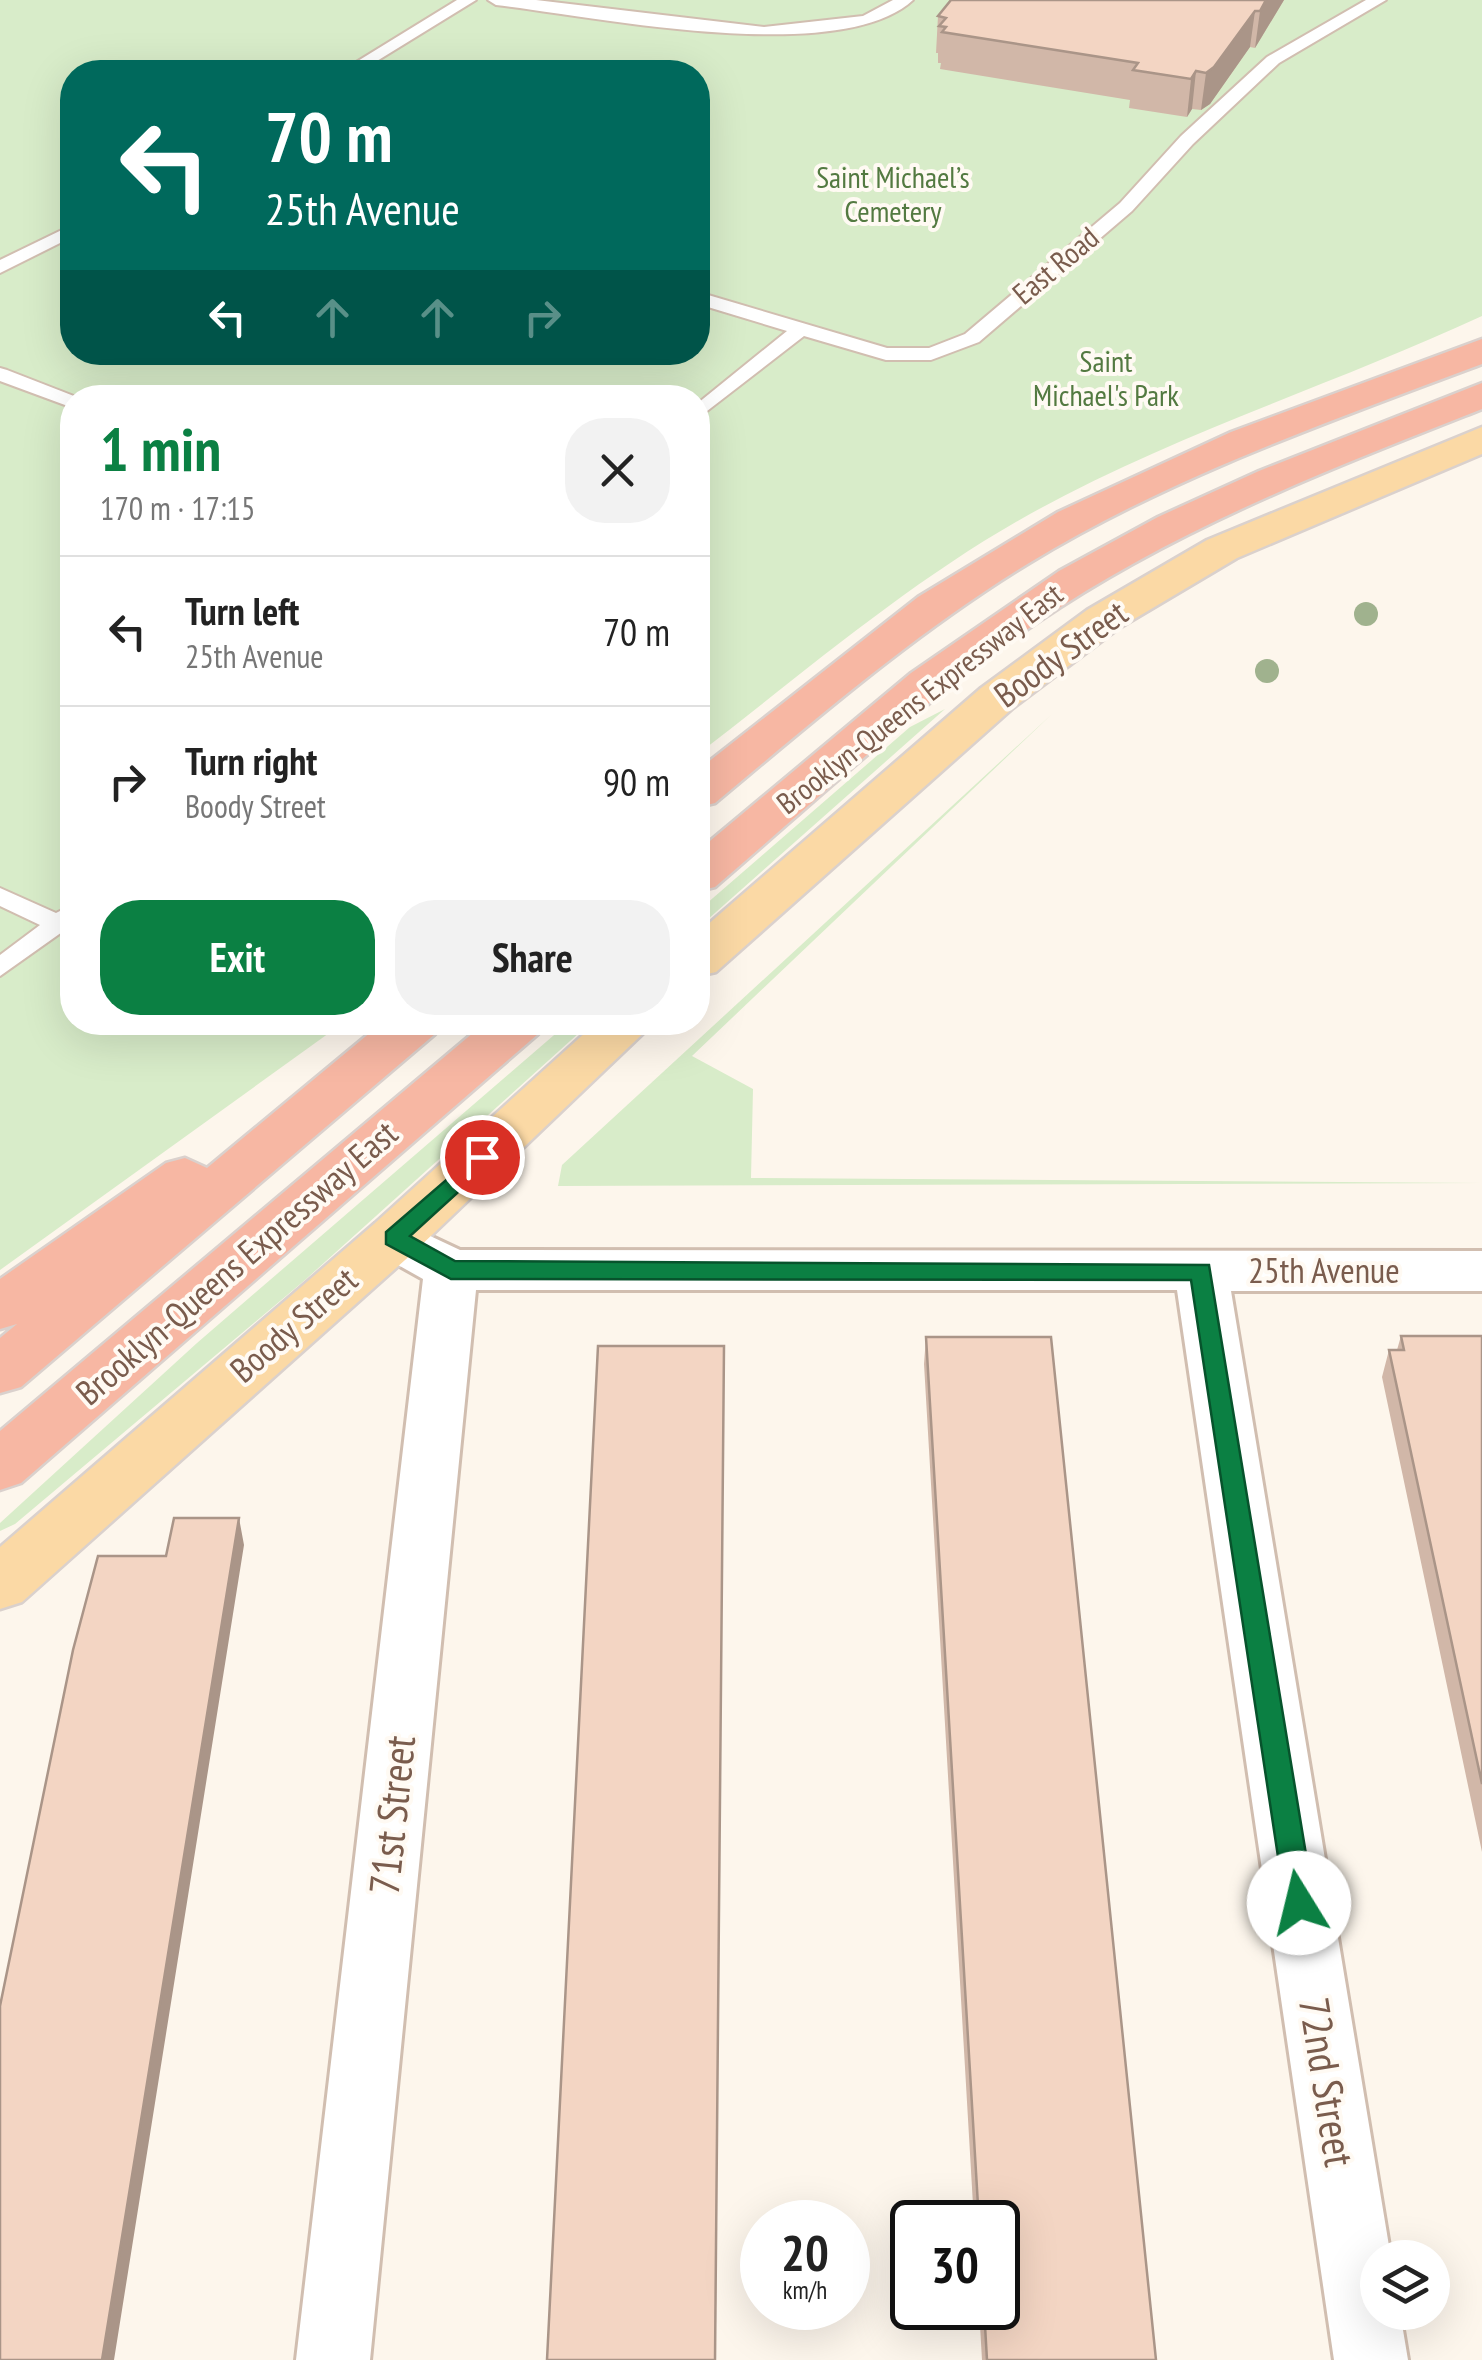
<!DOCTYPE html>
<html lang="en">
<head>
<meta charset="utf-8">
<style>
	body { margin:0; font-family:"PT Sans Narrow",sans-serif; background:#f2f2f2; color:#222; height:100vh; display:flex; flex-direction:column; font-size:38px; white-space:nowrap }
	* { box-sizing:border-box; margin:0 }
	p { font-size:32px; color:#767676 }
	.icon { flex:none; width:55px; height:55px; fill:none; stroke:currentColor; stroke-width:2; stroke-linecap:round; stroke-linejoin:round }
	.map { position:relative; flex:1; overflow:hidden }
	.drawer { position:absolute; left:60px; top:385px; width:650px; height:650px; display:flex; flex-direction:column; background:#fff; border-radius:40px; box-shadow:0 10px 40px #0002 }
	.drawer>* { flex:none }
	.banner { position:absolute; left:60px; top:60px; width:650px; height:305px; border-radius:40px; box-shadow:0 10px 40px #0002; background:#00695c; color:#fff; overflow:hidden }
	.fabs { position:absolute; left:1360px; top:2240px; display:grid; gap:20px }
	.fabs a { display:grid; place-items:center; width:90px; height:90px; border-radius:50%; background:#fff; box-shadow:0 10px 40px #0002; font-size:50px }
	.speed { position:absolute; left:740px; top:2200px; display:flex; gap:20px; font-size:50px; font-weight:700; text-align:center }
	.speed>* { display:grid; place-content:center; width:130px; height:130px; border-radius:50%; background:#fff; box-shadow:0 10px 40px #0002; line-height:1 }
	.speed small { font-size:25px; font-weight:400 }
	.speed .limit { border:5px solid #111; border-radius:15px; background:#fff; color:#111 }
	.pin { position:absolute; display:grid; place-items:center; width:85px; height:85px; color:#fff; margin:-42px; border:5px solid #fff; border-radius:50%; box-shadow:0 2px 10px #0007 }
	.me { position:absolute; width:110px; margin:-55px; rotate:351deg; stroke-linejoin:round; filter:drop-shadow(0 0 8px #0008) }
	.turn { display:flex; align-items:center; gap:35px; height:210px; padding:0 40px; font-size:45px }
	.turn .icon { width:130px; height:130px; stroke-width:2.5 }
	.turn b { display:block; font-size:70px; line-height:85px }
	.lanes { display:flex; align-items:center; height:95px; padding:0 40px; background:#0003; justify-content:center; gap:50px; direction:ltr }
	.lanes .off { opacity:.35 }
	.round { display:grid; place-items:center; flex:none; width:105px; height:105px; border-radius:40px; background:#f2f2f2 }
	.head { display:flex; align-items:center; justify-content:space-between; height:170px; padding:0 40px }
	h1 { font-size:60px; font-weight:600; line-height:75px; color:#0b8043 }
	.cta { display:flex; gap:20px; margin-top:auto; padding:20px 40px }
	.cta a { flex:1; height:115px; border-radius:40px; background:#0b8043; color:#fff; font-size:40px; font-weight:600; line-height:115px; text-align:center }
	.cta a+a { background:#f2f2f2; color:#222 }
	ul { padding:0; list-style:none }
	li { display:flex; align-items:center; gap:30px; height:150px; padding:0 40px; border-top:2px solid #e0e0e0 }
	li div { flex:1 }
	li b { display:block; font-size:38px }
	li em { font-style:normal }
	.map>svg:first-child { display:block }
</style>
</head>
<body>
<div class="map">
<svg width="1482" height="2360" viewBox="0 0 1482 2360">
	<rect width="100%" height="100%" fill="#fdf6ec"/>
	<!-- green -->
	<path fill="#d8ecc9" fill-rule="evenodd" d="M0 0H1482V316C1333 385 1174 434 1030 514 911 580 806 671 698 754V398H72V1022L343 1023 0 1270ZM72 72H698V352H72Z
		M945 709 698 928V911L910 727Z
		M1052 714 692 1056 753 1089 751 1178 1482 1183 558 1186 562 1165Z
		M568 1023H590L305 1280 15 1524 0 1531V1523L197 1343Z"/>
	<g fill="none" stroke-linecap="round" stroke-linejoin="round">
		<!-- lane casing -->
		<g stroke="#d1beb0" stroke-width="4">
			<path id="lane" d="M457 0H476L359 72H340Z
				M488 0H536L764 27 863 16 893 0H913C839 68 593 16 496 5Z
				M1366 0H1386L1279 63 1193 144 1132 211 979 342 931 360H886L804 336 698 418V403L787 331 698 304V292L887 348H929L965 334 1120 203 1181 136 1267 57Z
				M72 225V237L0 273V260Z
				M0 368 7 370 79 398H72V407L65 405 0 381Z
				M0 888 56 913 72 905V925L0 976V955L40 925 0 906Z"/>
		</g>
		<!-- street casing -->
		<g stroke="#d1beb0" stroke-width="6">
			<path id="street" d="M394 1219 460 1250 1482 1251V1291H1231L1391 2258H1378V2312H1400L1408 2360H1334L1177 1290H476L370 2360H296L423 1279 375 1252 367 1238 375 1224Z"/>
		</g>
		<!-- primary casing -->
		<g stroke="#dad1cd" stroke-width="5">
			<path id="primary" d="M1482 427V454L1237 558 1119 628 1013 708 716 972 698 976V933L981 688 1087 610 1207 540Z
				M597 1022H655L414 1252 22 1602 0 1609V1547L374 1224Z"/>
		</g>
		<!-- highway casing -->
		<g stroke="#dad1cd" stroke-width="5">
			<path id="highway" d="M1482 339V364C1328 422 1170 477 1029 563 916 632 816 719 715 803L698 807V770L918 597 1058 512 1231 432Z
				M1482 383V409C1330 469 1174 529 1038 622 923 700 821 796 715 887L698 891V851L911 673 1059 571 1158 517 1259 471Z
				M383 1022H443L435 1034 21 1387 0 1393V1338L17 1324 0 1329V1279L166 1163 185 1158 207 1168Z
				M486 1022H546L538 1034 21 1483 0 1490V1431Z"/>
		</g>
		<!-- lane -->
		<use href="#lane" fill="#fff" fill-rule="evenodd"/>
		<!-- street -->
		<use href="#street" fill="#fff" fill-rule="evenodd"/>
		<!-- primary -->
		<use href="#primary" fill="#fbd9a5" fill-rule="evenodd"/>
		<!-- highway -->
		<use href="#highway" fill="#f7b7a3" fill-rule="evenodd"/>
	</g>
	<!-- trees -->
	<g fill="#a0b28e">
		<circle cx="1366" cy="614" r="12"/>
		<circle cx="1267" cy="671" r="12"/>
	</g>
	<!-- wall -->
	<path fill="#d1b7a8" d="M1284 0 1255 48 1250 47 1210 104 1201 110 1192 109 1187 117 1129 108 1130 100 940 69 941 63H938V53H936L938 16Z
		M1401 1336H1482V1852L1382 1377 1389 1350H1397Z
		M926 1337 1156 2360H982L979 2308H998V2222H974L924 1364Z"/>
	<!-- shaded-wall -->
	<path fill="#aa9588" d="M1266 0H1284L1255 48 1260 11Z
		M1255 11 1250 47 1210 104 1201 110 1206 73Z
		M1196 71 1192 109 1187 117 1191 79Z
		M239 1518 244 1545 114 2360H102Z"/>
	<!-- building -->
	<path fill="#f3d5c3" stroke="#aa9588" stroke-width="2.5" d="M951 0H1266L1260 11H1255L1214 67 1206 73 1196 71 1191 79 1133 70 1138 63 942 32 946 27 939 26 946 18 938 16Z
		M1401 1336H1482V1784L1389 1350H1404Z
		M926 1337H1051L1156 2360H987L984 2308H998V2222H979Z
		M598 1346H724L715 2360H547Z
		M174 1518H239L102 2360H0V2006L73 1650 98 1556H166Z"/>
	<!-- route -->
	<path fill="#0b8043" stroke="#07532c" stroke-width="2.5" d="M482 1149 490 1151V1163L410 1236 455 1261 1209 1265 1314 1903 1309 1912 1299 1916 1289 1912 1285 1903 1191 1280 451 1279 386 1244V1232Z"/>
	<g text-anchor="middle" stroke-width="8" stroke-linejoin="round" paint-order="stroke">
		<!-- far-park labels -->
		<g font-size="30" fill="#537a41" stroke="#fffaf3">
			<text x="893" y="188">Saint Michael’s<tspan x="893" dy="34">Cemetery</tspan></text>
			<text x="1106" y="372">Saint<tspan x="1106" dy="34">Michael's Park</tspan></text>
		</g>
		<!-- far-street labels -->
		<g font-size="30" fill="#7a5c4d" stroke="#fffaf3">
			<text transform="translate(1056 266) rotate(-40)" y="10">East Road</text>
			<text transform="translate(920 699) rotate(-38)" y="10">Brooklyn-Queens Expressway East</text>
		</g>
		<!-- street labels -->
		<g font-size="35" fill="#7a5c4d" stroke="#fffaf3">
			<text transform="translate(1061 654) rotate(-36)" y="12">Boody Street</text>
			<text transform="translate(237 1263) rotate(-41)" y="12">Brooklyn-Queens Expressway East</text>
			<text x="1324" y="1283">25th Avenue</text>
			<text transform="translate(294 1325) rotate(-41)" y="12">Boody Street</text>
		</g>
		<!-- near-street labels -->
		<g font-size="42" fill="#7a5c4d" stroke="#fffaf3">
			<text transform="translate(392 1815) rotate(-84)" y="15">71st Street</text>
			<text transform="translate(1327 2082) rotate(81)" y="15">72nd Street</text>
		</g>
	</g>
</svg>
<div class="fabs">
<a><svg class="icon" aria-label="layers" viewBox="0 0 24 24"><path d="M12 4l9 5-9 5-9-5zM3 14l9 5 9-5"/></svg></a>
</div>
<div class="speed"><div>20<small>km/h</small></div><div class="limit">30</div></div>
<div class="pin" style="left:482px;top:1157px;background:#d93025"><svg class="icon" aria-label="arrive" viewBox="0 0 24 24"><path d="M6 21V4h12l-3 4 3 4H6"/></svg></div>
<svg class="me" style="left:1299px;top:1903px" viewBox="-20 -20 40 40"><circle r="19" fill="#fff"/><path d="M0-13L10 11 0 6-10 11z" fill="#0b8043"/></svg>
<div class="banner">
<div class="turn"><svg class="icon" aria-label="left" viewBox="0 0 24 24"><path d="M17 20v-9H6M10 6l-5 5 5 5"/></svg><div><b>70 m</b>25th Avenue</div></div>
<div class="lanes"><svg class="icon" aria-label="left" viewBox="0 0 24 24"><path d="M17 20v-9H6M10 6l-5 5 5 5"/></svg><svg class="icon off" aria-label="ahead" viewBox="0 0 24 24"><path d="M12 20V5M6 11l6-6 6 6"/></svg><svg class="icon off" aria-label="ahead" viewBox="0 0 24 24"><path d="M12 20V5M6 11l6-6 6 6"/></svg><svg class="icon off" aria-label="right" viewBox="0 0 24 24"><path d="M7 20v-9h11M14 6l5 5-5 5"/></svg></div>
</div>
<section class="drawer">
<div class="head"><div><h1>1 min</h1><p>170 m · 17:15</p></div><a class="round"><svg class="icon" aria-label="close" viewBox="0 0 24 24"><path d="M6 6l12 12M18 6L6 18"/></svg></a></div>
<ul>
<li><svg class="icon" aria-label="left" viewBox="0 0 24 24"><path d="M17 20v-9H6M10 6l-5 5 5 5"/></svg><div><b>Turn left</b><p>25th Avenue</p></div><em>70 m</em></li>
<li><svg class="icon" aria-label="right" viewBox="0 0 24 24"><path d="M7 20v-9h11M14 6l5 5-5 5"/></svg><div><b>Turn right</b><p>Boody Street</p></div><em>90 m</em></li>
</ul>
<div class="cta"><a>Exit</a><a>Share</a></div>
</section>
</div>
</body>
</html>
